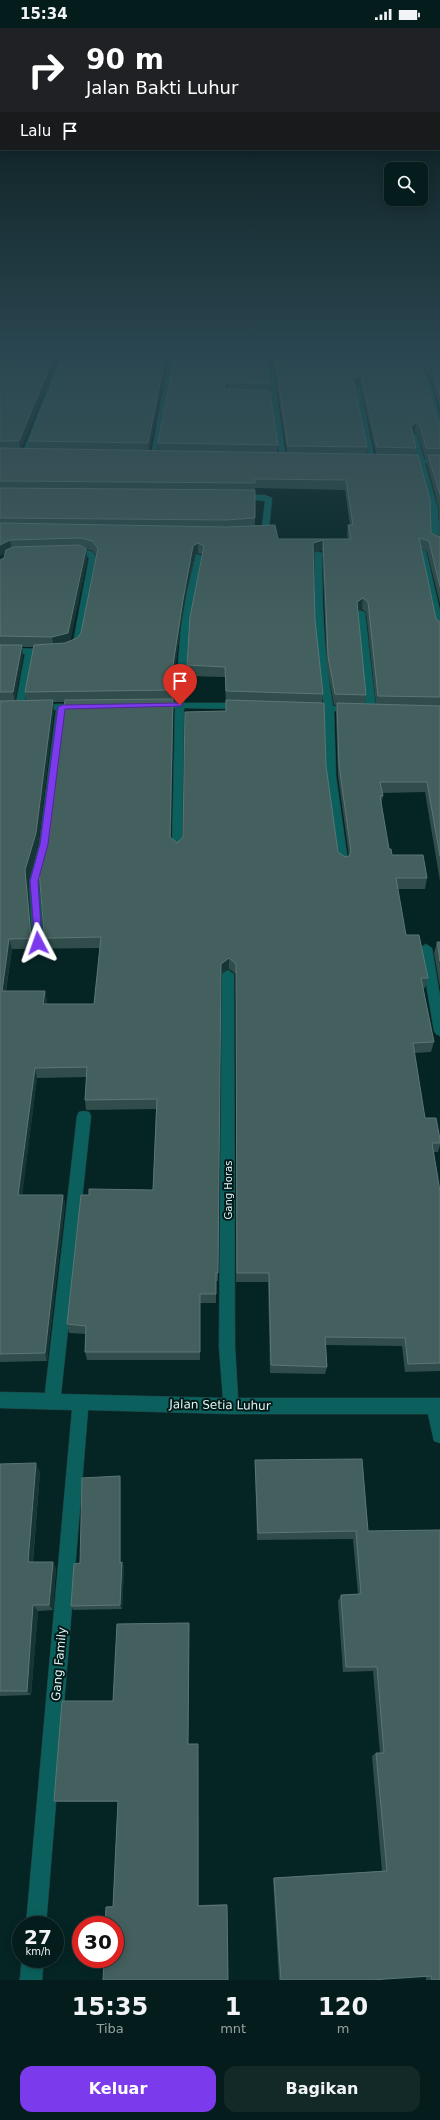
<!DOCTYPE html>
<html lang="id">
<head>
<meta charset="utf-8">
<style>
	body { margin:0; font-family:"DejaVu Sans",sans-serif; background:#122928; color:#f1f3f6; height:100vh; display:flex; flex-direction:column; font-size:15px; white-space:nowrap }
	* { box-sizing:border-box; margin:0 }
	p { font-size:13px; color:#97a1a3 }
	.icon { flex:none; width:22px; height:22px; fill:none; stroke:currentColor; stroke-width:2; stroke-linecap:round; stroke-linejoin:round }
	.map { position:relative; height:1952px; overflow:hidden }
	.details { display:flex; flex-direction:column; background:#041c1b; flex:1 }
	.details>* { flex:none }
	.guide { position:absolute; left:0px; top:0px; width:440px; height:122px; box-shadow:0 2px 10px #0003,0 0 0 1px #253a3a; background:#202124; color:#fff; overflow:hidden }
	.controls { position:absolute; left:384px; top:134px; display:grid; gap:8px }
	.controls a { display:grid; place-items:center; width:44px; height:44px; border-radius:8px; background:#041c1b; box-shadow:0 2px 10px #0003,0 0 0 1px #253a3a; font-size:20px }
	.speed { position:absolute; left:12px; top:1888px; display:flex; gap:8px; font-size:20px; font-weight:700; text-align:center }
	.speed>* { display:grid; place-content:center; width:52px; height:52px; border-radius:50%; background:#041c1b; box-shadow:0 2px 10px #0003,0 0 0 1px #253a3a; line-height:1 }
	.speed small { font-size:10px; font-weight:400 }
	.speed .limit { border:6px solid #d22; background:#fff; color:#111 }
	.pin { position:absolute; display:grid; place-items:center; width:34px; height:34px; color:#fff; margin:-41px -17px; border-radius:50% 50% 50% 0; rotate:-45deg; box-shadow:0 0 4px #0007 }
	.pin .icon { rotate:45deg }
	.me { position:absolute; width:44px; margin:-22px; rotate:356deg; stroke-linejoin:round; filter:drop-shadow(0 0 3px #0008) }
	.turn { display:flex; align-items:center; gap:14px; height:84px; padding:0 20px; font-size:18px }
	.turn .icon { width:52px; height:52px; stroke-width:2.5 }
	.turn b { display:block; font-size:28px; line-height:34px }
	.then { display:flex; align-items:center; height:38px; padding:0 20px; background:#0003; gap:8px; font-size:15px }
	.eta { display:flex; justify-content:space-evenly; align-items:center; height:68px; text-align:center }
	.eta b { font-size:24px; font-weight:700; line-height:28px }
	.primary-button { display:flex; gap:8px; margin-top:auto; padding:8px 20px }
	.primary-button a { flex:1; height:46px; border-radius:12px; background:#7c3aed; color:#fff; font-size:16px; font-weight:700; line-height:46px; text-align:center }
	.primary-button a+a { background:#122928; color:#f1f3f6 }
	.status { display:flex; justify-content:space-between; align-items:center; height:28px; padding:0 20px; background:#041c1b; direction:ltr }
	.status svg { height:11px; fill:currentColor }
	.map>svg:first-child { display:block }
</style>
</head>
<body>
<div class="status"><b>15:34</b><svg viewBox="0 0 49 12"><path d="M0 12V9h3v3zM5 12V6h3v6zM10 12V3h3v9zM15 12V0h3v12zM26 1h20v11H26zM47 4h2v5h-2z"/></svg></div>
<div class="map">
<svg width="440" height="1952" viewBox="0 0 440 1952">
	<rect width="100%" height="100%" fill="#052524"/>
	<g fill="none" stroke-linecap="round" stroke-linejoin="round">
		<!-- minor casing -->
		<g stroke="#244241" stroke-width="1">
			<path id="minor" d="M191 329V331L174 333 156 428 151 429 168 332Z
				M61 331 64 333 27 426 22 427 58 333Z
				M270 337 273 339 286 431 283 433 280 431 267 339Z
				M424 347 429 348 440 388V402L437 400Z
				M357 357 360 359 375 432 372 434 369 432 354 359Z
				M414 405 417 407 424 431H440V435H425L438 481 439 515 435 517 431 515 430 481 418 435H403L400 433 403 431H417L411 407Z
				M237 467H265L272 470 269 502 265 505 255 506 251 504 262 499 265 473 239 470 237 469Z
				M82 521 93 524 97 530 81 615 77 621 69 624 65 621 73 615 89 530C83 523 74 529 67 524Z
				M419 521 426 523 440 583V604L436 601Z
				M315 523 322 525C322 577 324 627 333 678H351L356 681 351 684 334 683 336 748 348 834 343 838 338 834 326 748 324 683H309L304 680 309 677 324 678 318 639 314 580Z
				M196 526 203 528 189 599 184 675H241L246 678 241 681 184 680 182 820 177 824 172 820 175 680H157L152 677 157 674H175L181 599 187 563Z
				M358 582 365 584 376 681 371 684 366 681Z
				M0 620 49 621 53 624 49 627 34 626 23 682 20 683 15 680 25 626H0Z
				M61 676H79L84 679 79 682H65L49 816 39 853 44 915 38 919 32 915 29 853 39 816 56 682 37 683 32 680 37 677Z
				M426 916 432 920 440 968V1008L436 1006 434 1003 420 920Z
				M228 942 234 946 235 1319 238 1370H440V1415L434 1413 428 1386H231L88 1382 46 1897H26L72 1382 0 1380V1364L45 1365 77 1088 79 1084 84 1083 89 1084 91 1088 61 1366 223 1370 219 1319 222 946Z
				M22 1931H44L42 1952H20Z"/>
		</g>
		<!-- minor -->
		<use href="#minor" fill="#0b605e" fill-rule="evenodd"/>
	</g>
	<!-- wall -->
	<path fill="#304d4c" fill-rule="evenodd" d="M0 326H440V382L430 348 425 345 424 346 437 391 440 393V576L427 523 421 521 436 591 440 594V853L425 764 382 765 383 768 381 777 389 821 392 827 427 850 425 861H397L406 907 428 950 425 960H423L434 1014 431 1024 414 1025 425 1090 440 1111V1117L438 1124H433L440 1163V1343L405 1344 402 1318 326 1317 327 1339 325 1346 270 1345 268 1254H236V946L229 941 220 946 218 1253H216V1275H200V1332H87L85 1324 86 1306 69 1305 67 1296 89 1167 153 1162 156 1081 86 1082 85 1072 87 1049 37 1050 22 1167H63L65 1176 47 1333 0 1334V532L4 530 5 525 0 527ZM175 329 158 415 159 423 149 422 167 332ZM62 330 29 413 30 420H21L57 332ZM271 336 274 339 287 425H277L278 417 269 363 270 356 267 338ZM360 357 376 426H366L367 419 355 358ZM415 404 418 407 425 430H428L427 436 439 481V508L431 505 415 427 416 420 413 405ZM255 460 345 462 350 497H348L347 507 348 511H278L255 497ZM86 521 93 523 96 527 81 605 77 610 70 613 87 531ZM322 522 327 639 334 677H336V686L338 748 349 828 345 829 338 824 326 738 322 675 323 666 315 592 313 525ZM198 525 203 527 187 637V648L225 649 226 684 183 809 177 815 171 810 174 648 183 582 194 528ZM362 581 366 584 376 676H365L366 667 357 583ZM22 619H33L25 664 26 672H15L23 628ZM53 674H65L49 806 44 904 37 910 32 909 28 853 38 816 54 683ZM100 920 94 976H47V974L45 963H6L12 921Z
		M437 914H440V959L434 925Z
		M255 1432 368 1503 440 1952H426V1948L371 1952H279L273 1850 382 1843 372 1728 376 1725H380L373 1643 343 1644 338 1573 341 1567 358 1566 353 1511 257 1512 255 1441Z
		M0 1436 40 1444 33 1534H53L56 1541 53 1582 38 1583 31 1667 0 1668Z
		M121 1454V1534H122L124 1539 122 1581 73 1582 71 1578 80 1535Z
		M189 1595V1600L188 1716H198V1718L199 1877 227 1876 228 1952 106 1879 109 1878H113L118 1774H58L54 1773 113 1673Z"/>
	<!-- shaded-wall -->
	<path fill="#163534" d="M55 326H61L62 330 57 332 20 422 19 413Z
		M166 326H180V327L167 332 149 424 148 415Z
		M271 327V336L266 339V331Z
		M426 336 425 345 422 348 423 340Z
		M361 348 360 357 353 359V351Z
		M228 354V362L224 358Z
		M416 395 415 404 410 407 411 398Z
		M10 512 12 522 0 527V517Z
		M323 512 322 522 312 525 313 515Z
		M198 515V525L194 528 183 582 174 648V673L173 637 183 572 193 518Z
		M86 521 87 531 70 616 54 620 52 609Z
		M363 570 362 581 356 584 357 574Z
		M22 617 23 628 15 674 13 664Z
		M173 671V682L170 820V809Z
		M53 672 54 683 38 816 28 853 32 910 31 908 25 842Z
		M9 911 12 921 4 973 2 963Z
		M229 930V941L220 946 218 1253 221 936Z
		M45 963 47 974 46 987 43 976Z
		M35 1040 37 1050 21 1177 18 1167Z
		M63 1167 65 1176 47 1333 45 1325Z
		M36 1435 40 1444 32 1541 28 1534Z
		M120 1448 121 1454V1539L120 1535Z
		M53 1534 56 1541 53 1582 49 1577Z
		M122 1534 124 1539 122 1581 120 1577Z
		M33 1577 38 1583 31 1667 27 1663Z
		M198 1716 199 1877 198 1878Z"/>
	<!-- building -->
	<path fill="#435f5e" stroke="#5c7675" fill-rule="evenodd" d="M0 326H55L19 413H0Z
		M64 326H166L148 415 29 413Z
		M175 326H440V369L432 339 426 336 423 340 437 391 440 393V421L426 420 420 397 416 395 411 398 416 420 377 419 361 348 353 351 367 419 288 418 275 330 271 327 266 331 270 356 228 354 224 358 228 361 270 363 278 417 158 415Z
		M0 420 418 427 430 472 431 505 439 509 440 508V559L429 513 419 510 436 591 440 594V669L378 668 368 574 363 570 357 574 366 667 335 666 328 628 323 512 313 515 315 592 323 666 226 663 225 639 187 637 190 589 204 518 198 515 193 518 183 572 173 637V662L25 664 34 617 65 615 77 610 81 605 98 520 92 513 81 510 10 512 0 517V495L226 499 275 497 278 511H351L348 497H353L346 452 255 451V455L0 453Z
		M428 427H440V467Z
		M0 460 255 462V490L226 492 0 490Z
		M80 517 86 521 68 605 52 609 0 608V532L4 530 6 522 13 519Z
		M0 617H22L13 664H0Z
		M173 671 170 809 177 815 183 809 185 684 226 683V672L324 675 326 738 338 824 345 829 349 828 351 823 339 737 337 675 440 678V828L427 754H380L383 768H380L389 821H391L392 827H423L427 850H396L406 907H419L428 950H421L434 1014 413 1015 425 1090H436L440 1111V1115H432L440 1163V1335L408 1336 405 1310 325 1309 327 1339 271 1337 269 1245H237L236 936 229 930 221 936 218 1245H216V1266H200V1324H85L86 1298 67 1296 81 1167H89V1161L153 1162 157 1071 85 1072 87 1039 35 1040 18 1167H63L45 1325 0 1326V673L53 672 36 805 25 842 31 908 37 910 44 904 39 843 49 806 65 672ZM101 909 94 976H43L45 963H2L9 911Z
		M437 914H440V933Z
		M362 1431 368 1503 440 1502V1952H432L431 1948 371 1952H281L274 1850 387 1843 376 1725H384L377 1639H346L341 1567 361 1566 356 1503 258 1505 255 1432Z
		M36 1435 28 1534H53L49 1577H33L27 1663H0V1436Z
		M120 1448V1535L122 1534 120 1577 71 1578 74 1536 80 1535 82 1450Z
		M189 1595 188 1716H198V1878L227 1877 228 1952H103L104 1931H115V1897H105L106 1879H113L118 1773H54L62 1673H113L117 1596Z"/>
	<!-- sky -->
	<linearGradient id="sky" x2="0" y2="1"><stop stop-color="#031414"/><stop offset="0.54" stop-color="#2a4650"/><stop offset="1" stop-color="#2a4650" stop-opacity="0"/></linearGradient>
	<rect width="440" height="599" fill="url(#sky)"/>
	<!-- route -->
	<path fill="#7c3aed" stroke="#51269a" d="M180 675H182V678L65 681 48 816 38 853 42 915 38 918 35 917 30 853 40 816 58 679 62 677Z"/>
	<g text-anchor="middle" stroke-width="4" stroke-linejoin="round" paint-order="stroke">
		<!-- street labels -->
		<g font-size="10" fill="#e3f4f3" stroke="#001b1a">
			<text transform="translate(228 1162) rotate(-90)" y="4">Gang Horas</text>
		</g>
		<!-- near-street labels -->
		<g font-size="12" fill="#e3f4f3" stroke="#001b1a">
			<text transform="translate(220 1377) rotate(1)" y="4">Jalan Setia Luhur</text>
			<text transform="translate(59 1636) rotate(-85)" y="4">Gang Family</text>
		</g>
	</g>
</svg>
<div class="controls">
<a><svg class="icon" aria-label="search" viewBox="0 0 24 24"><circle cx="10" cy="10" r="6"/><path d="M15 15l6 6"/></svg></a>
</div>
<div class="speed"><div>27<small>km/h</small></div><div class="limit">30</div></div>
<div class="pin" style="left:180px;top:677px;background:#d93025"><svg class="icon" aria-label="arrive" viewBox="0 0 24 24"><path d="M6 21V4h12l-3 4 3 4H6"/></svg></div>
<svg class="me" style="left:38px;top:915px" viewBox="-20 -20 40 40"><path d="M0-17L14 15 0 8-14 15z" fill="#7c3aed" stroke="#fff" stroke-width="4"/></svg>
<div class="guide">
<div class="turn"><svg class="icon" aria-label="right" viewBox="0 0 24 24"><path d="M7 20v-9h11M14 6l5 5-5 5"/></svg><div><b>90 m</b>Jalan Bakti Luhur</div></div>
<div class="then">Lalu<svg class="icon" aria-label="arrive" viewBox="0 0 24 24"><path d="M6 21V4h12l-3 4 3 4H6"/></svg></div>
</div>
</div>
<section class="details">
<div class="eta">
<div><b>15:35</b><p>Tiba</p></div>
<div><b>1</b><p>mnt</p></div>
<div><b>120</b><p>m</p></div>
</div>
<div class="primary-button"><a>Keluar</a><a>Bagikan</a></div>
</section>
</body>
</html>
